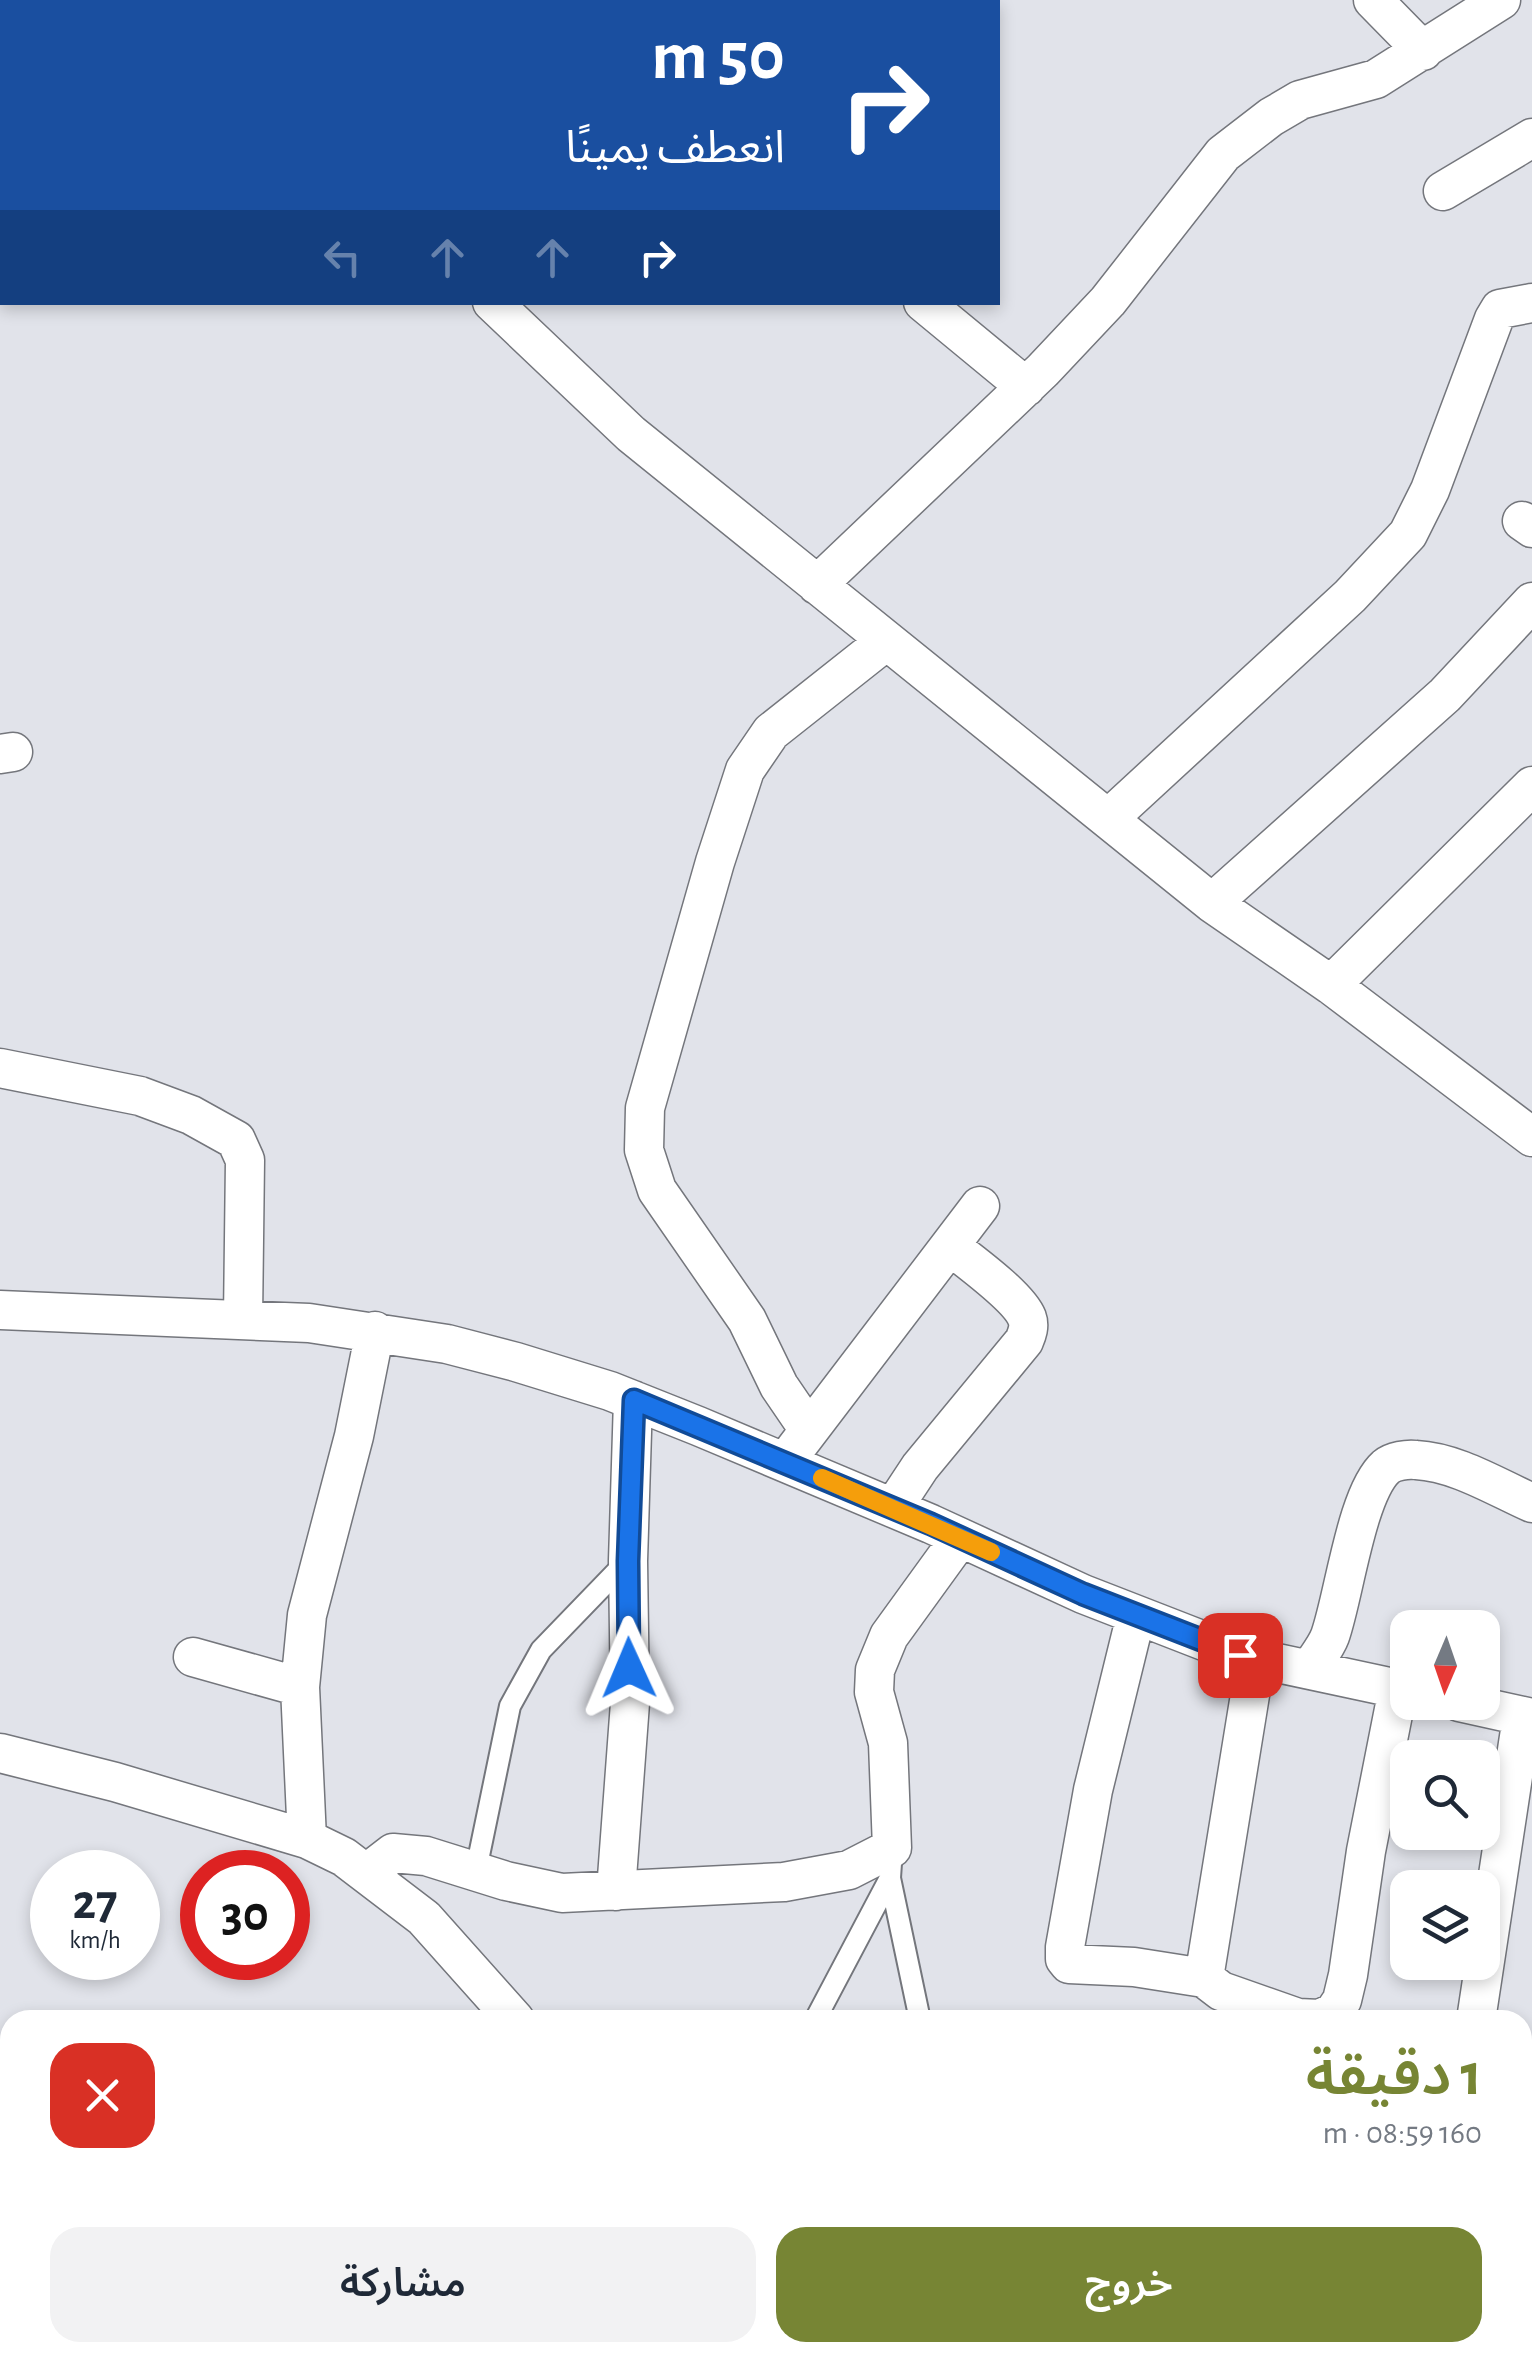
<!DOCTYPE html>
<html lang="ar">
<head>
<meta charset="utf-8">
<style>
	body { margin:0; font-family:"Alegreya Sans","Noto Sans Arabic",sans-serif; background:#f2f2f3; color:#1f2937; direction:rtl; height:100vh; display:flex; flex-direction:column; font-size:38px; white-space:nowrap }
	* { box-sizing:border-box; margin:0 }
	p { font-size:32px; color:#747a83 }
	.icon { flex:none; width:55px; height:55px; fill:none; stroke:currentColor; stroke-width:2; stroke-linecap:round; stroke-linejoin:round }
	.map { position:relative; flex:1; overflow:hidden; direction:ltr }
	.sheet { position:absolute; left:0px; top:2010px; width:1532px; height:352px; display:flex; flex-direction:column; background:#fff; border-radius:30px 30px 0 0; box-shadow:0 5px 15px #0003; direction:rtl }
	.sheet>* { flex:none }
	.top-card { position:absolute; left:0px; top:0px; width:1000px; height:305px; box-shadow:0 5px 15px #0003; direction:rtl; background:#1a4fa0; color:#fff; overflow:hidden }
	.needle { width:65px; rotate:182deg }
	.tools { position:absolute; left:1390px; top:1610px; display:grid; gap:20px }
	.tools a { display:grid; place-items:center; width:110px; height:110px; border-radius:20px; background:#fff; box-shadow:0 5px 15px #0003; font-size:50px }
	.speed { position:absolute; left:30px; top:1850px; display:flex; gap:20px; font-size:50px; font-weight:700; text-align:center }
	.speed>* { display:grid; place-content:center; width:130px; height:130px; border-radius:50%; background:#fff; box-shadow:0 5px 15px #0003; line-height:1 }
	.speed small { font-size:25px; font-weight:400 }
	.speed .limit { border:15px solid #d22; background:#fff; color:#111 }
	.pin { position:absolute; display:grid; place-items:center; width:85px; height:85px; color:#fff; margin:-42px; border-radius:20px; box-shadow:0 5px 15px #0006 }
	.me { position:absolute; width:110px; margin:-55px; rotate:359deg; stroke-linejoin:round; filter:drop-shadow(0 0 8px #0008) }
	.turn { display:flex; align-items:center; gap:35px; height:210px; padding:0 50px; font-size:45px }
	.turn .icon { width:130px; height:130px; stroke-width:2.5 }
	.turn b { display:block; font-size:70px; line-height:85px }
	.lanes { display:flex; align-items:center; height:95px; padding:0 50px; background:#0003; justify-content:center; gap:50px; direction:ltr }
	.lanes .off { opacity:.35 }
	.round { display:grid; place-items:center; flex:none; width:105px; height:105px; border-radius:30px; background:#f2f2f3 }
	.summary { display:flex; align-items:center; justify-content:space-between; height:170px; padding:0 50px }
	h1 { font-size:60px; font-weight:600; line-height:75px; color:#778534 }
	.primary-button { display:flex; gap:20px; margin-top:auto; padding:20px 50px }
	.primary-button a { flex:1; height:115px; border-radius:30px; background:#778534; color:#fff; font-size:40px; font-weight:600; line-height:115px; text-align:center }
	.primary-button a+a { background:#f2f2f3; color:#1f2937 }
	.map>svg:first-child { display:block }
</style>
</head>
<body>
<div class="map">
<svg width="1532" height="2362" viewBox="0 0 1532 2362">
	<rect width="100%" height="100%" fill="#e1e3ea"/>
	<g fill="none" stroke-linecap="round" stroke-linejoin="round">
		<!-- service casing -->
		<g stroke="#74767c" stroke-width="24">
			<path id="service" d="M892 1848 890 1878 920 2020
				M476 1870 510 1706 541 1650 626 1562
				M815 2020 890 1878
				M0 2249 10 2251"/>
		</g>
		<!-- minor casing -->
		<g stroke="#74767c" stroke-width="41">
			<path id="minor" d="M1373 0 1423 51
				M330 2 331 0
				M0 41 2 42
				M1443 191 1532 138
				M492 302 631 434 1212 903 1331 985 1532 1137
				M923 302 1026 387
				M1522 521 1532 528
				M817 585 1043 370 1108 301 1223 154 1271 117 1300 100 1376 79 1501 0
				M0 754 13 752
				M1108 819 1350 596 1408 534 1430 490 1494 319 1500 309 1532 303
				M1212 903 1445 695 1532 602
				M1331 985 1532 786
				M0 1068 140 1096 191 1115 236 1140 245 1160 243 1319
				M0 1310 309 1323 447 1344 516 1362 610 1391 698 1426 931 1524 1083 1594 1240 1655 1408 1691
				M809 1430 779 1386 747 1320 657 1190 644 1150 645 1108 715 862 745 770 771 732 886 641
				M795 1449 980 1206
				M893 1508 920 1467 1024 1341C1027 1334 1030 1326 1027 1318 1019 1297 969 1261 950 1246
				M1136 1615 1093 1790 1065 1947V1959L1069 1964 1134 1967 1204 1978 1221 1991 1298 2018 1320 2019 1334 2012 1342 2000 1348 1975 1366 1851 1398 1689
				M193 1657 300 1687
				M1310 1669C1316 1659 1326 1647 1330 1636 1344 1597 1356 1494 1386 1467 1393 1461 1407 1459 1416 1460 1456 1462 1496 1487 1532 1503
				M1459 1702 1532 1718
				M0 1753 115 1782 307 1839 344 1857 424 1918 515 2020
				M307 1839 300 1687 307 1615 354 1436 375 1331
				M367 1873 393 1853 426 1856 506 1881 562 1893 784 1882 849 1870 892 1848 888 1743 874 1692 875 1670 889 1636 960 1538
				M616 1891 630 1703 628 1561 633 1400
				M1204 1978 1256 1658
				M1476 2020 1522 1717
				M1522 2098 1532 2096
				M712 2352 713 2362
				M885 2352 887 2362
				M1122 2352 1124 2362
				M1339 2352V2362
				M1521 2352 1524 2362
				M1423 2362 1462 2352"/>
		</g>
		<!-- service -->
		<use href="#service" stroke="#fff" stroke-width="20"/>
		<!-- minor -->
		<use href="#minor" stroke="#fff" stroke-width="38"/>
	</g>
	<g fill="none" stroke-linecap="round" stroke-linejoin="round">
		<!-- route casing -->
		<g stroke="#114b97" stroke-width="25">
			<path id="route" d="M629 1668 628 1561 634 1400 931 1524 1083 1594 1240 1655"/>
		</g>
		<!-- route -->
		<use href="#route" stroke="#1a73e8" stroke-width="18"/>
		<!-- slow -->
		<path stroke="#f59e0b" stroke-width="18" d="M822 1478 991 1552"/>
	</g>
</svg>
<div class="tools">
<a><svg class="needle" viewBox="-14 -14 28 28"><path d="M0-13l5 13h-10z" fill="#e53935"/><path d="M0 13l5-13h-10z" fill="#747a83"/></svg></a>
<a><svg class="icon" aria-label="search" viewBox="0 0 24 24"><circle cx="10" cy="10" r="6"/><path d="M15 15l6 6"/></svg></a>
<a><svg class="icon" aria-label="layers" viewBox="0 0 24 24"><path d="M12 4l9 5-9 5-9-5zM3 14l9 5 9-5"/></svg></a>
</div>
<div class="speed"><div>27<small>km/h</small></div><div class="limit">30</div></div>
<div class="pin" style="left:1240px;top:1655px;background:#d93025"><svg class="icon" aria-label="arrive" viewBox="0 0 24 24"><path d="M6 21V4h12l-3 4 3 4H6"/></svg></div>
<svg class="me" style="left:629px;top:1668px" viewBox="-20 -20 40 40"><path d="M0-17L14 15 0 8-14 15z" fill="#1a73e8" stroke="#fff" stroke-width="4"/></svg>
<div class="top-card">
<div class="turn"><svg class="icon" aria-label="right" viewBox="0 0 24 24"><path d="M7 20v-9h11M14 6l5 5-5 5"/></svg><div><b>50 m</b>انعطف يمينًا</div></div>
<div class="lanes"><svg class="icon off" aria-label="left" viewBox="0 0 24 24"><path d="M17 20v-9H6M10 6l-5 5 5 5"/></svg><svg class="icon off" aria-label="ahead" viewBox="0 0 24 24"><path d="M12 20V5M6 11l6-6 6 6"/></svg><svg class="icon off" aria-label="ahead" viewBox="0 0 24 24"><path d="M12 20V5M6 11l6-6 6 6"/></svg><svg class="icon" aria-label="right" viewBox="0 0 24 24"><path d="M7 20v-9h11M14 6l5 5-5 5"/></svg></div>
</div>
<section class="sheet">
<div class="summary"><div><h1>1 دقيقة</h1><p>160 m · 08:59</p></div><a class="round" style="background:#d93025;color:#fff"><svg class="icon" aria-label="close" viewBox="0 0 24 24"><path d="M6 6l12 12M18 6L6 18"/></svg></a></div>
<div class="primary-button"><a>خروج</a><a>مشاركة</a></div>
</section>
</div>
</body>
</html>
